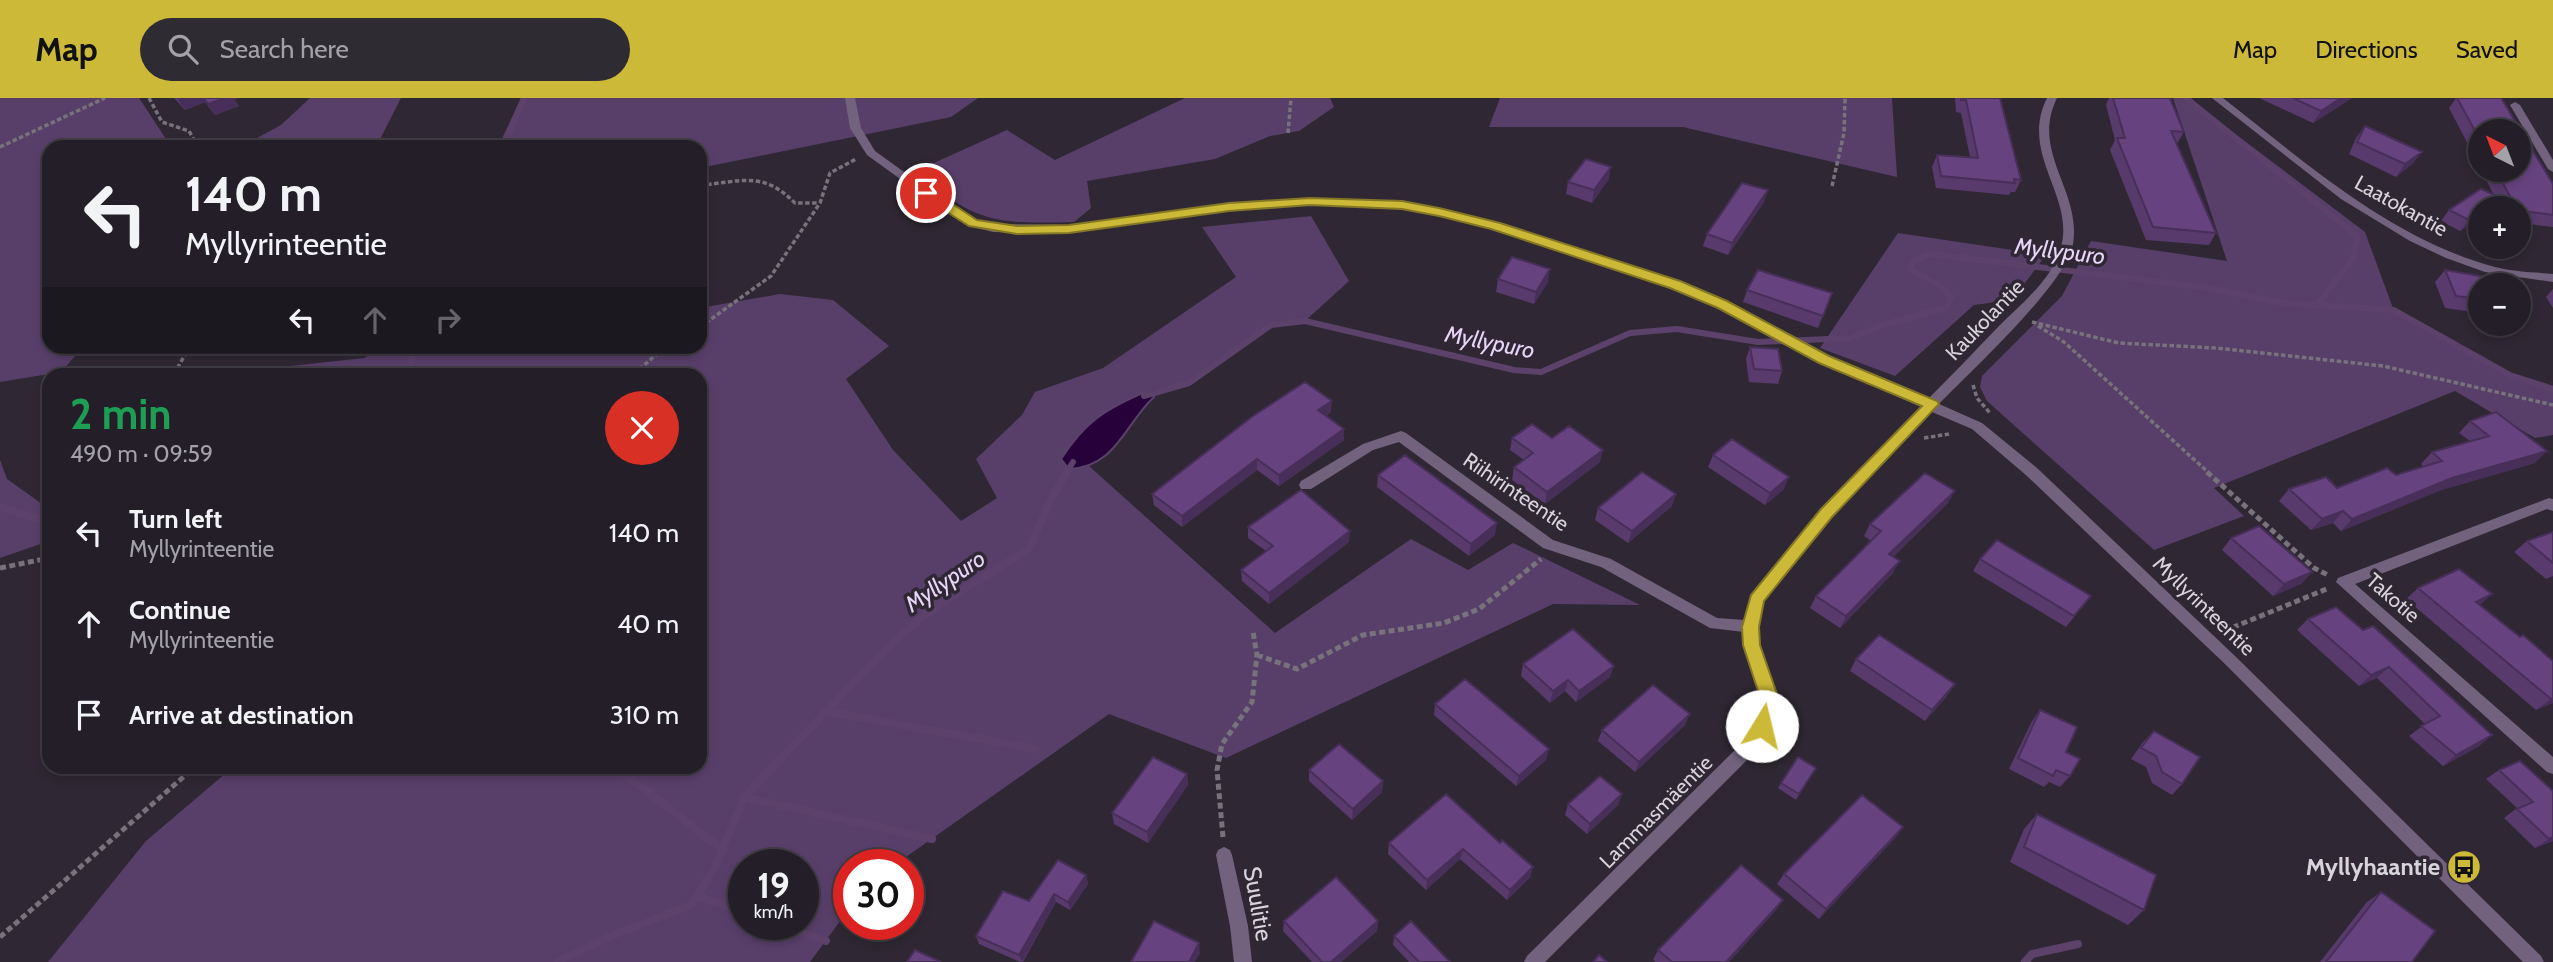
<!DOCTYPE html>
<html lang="en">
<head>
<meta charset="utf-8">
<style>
	body { margin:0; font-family:Cabin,sans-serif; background:#2f2b33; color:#f1f3f6; height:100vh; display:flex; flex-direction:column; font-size:26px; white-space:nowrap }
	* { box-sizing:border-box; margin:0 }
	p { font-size:23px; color:#a3a2a7 }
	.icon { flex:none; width:38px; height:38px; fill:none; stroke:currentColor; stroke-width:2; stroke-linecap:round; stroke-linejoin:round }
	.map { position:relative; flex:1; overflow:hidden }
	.drawer { position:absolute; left:42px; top:270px; width:665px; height:406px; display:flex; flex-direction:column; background:#231e27; border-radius:21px; box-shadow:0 4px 10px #0003,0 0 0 2px #403c44 }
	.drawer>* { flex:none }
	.banner { position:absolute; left:42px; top:42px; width:665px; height:214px; border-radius:21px; box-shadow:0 4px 10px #0003,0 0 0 2px #403c44; background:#231e27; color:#f1f3f6; overflow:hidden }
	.needle { width:46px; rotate:318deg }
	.tools { position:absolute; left:2468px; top:21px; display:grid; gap:14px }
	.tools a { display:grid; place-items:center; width:63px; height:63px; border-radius:50%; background:#231e27; box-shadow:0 4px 10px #0003,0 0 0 2px #403c44; font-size:35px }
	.speed { position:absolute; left:728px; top:751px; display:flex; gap:14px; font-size:35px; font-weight:700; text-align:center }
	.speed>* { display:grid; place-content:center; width:91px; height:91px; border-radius:50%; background:#231e27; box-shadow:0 4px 10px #0003,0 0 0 2px #403c44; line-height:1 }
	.speed small { font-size:18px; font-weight:400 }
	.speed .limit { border:10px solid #d22; background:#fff; color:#111 }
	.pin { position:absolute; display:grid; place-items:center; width:60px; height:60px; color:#fff; margin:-30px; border:4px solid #fff; border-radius:50%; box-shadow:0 2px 7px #0007 }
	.me { position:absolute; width:77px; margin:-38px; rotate:9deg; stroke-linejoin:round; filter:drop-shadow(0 0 5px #0008) }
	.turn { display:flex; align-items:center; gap:24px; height:147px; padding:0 28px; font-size:32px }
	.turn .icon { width:91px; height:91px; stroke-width:2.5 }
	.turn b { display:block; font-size:49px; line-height:60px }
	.lanes { display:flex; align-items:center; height:66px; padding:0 28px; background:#0003; justify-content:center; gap:35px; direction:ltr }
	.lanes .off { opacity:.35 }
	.round { display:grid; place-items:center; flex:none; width:74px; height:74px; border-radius:37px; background:#2f2b33 }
	.overview { display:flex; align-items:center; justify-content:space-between; height:119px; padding:0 28px }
	h1 { font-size:42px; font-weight:700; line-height:52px; color:#1e9e55 }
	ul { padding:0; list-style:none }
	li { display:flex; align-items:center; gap:21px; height:91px; padding:0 28px }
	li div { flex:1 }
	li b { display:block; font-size:26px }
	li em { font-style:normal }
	header { display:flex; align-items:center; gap:42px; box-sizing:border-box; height:98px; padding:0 35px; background:#cdb938; color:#111 }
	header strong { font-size:33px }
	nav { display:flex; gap:38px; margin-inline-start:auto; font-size:24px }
	.search { width:490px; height:63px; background:#2f2b33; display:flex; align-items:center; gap:18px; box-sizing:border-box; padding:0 24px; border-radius:38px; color:#a3a2a7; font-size:26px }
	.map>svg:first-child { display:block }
</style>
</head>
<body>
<header>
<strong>Map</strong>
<div class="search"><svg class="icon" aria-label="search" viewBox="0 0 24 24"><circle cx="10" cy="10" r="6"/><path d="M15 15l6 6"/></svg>Search here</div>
<nav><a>Map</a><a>Directions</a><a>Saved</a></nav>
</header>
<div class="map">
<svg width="2553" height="864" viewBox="0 0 2553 864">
	<rect width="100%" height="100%" fill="#2f2834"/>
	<!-- green -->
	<path fill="#583f6a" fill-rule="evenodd" d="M0 0H139L170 47 176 49H49V248L78 249 75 258 61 274 0 284Z
		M310 0H401L376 49H241L281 27Z
		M521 0H978L951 19 700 70V49H498Z
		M1185 0H1330L1334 9 1299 33 1270 38 1215 61 1087 83 1091 110 1074 124C993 126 978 125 914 74L1007 32 1055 62Z
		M1500 0H1892L1897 79 1683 29H1489Z
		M2173 0H2188L2365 134 2394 213 2510 277 2553 291V337L2535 340 2455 293 2214 390 2244 418 2154 452 1987 303 1980 289 1982 278 2062 198 2091 143 2227 163Z
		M1311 118 1349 183 1305 223 1271 227 1189 285 1145 294 1061 361 1069 371 1089 368 1275 535 1411 441 1468 472 1513 445 1640 507 1553 506 1226 660 1109 616 896 766H849V811L810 864H48L146 743 233 669 700 668V276H266L263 271 364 260 385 249H413L411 256 428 258 481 248H700V210L780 196 833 202 889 248 846 281 893 352 961 423 997 400 976 361 1022 317 1035 294 1103 270 1236 179 1202 129ZM744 766H803V826H744Z
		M1898 135 2046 157 2012 202 1974 207 1895 278 1820 250Z
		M0 362 7 381 49 411V443L0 460Z"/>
	<!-- water -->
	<path fill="#27023a" stroke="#5c416a" stroke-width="2" d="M1145 294 1152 295 1154 299C1124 327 1116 369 1069 371L1061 361C1085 324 1105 311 1145 294Z"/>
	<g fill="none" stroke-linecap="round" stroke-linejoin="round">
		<!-- stream-far1 -->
		<path stroke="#5c416a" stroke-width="6" d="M2186 0 2357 138 2354 159 2318 206
			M503 49 524 0
			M406 276 418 248
			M1144 298 1189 285 1271 227 1305 223 1514 272 1541 274 1630 235 1677 231 1758 244 1850 240 1882 227 1946 210 1952 200 1942 189 1910 171 1913 163 1931 156 2209 190 2282 205 2394 212 2510 277 2553 291
			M1066 375 1073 364"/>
		<!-- stream -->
		<path stroke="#5c416a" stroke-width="8" d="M0 409 49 424
			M823 613 1036 651
			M614 668 723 752
			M744 699 932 741
			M697 798 744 814
			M778 826 826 843
			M557 864 611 838 691 807 715 770 744 699 894 543 932 511 1029 451 1050 403 1067 374
			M2025 864 2032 856 2078 846"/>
		<!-- path-far1 -->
		<path stroke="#78727c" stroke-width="3.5" stroke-dasharray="4.5 2.5" stroke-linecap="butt" d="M149 0 162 24 189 33 198 49
			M1288 35 1291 0
			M0 49 105 0
			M700 87C742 84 762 72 795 105H819
			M1832 88 1844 35 1845 0
			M2032 224 2119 245 2216 250 2383 268 2553 307
			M2038 228 2064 244 2209 375
			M700 229 771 178 820 105 830 75 856 61
			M174 276 190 248
			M634 276 666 248
			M1973 287 1977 300 1990 315
			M1924 340 1949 336"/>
		<!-- path -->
		<path stroke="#78727c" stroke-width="5" stroke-dasharray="6 3.5" stroke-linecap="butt" d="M2207 374 2314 470 2328 477
			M0 470 49 460
			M2224 533 2329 490
			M1257 557 1297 571 1363 537 1444 525 1479 511 1541 461
			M1223 739 1217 672 1222 646 1252 604 1257 557 1253 534
			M0 839 196 668"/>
		<!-- street -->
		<path fill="#72627e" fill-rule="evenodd" d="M845 0H855L861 30 875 53 958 113 978 122 993 126 1069 127 1229 106 1310 100 1402 104 1439 110 1500 125 1679 183 1727 203 1828 258 1928 301C1952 277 1975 253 1999 228 2021 206 2053 181 2061 149 2075 98 2019 56 2047 0H2057C2030 54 2082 93 2073 146 2067 185 1970 274 1939 306L1982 325 2037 370 2235 558 2541 858 2544 864H2523L2225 566 2027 378 1972 331 1932 314 1832 419 1764 503 1758 529 1759 547 1777 599 1760 649 1545 864H1524L1527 858 1747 640 1761 599 1745 547 1744 534 1710 530 1601 469 1543 450 1399 344 1373 352 1311 391H1301L1299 387 1301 383 1363 346 1401 333 1406 335 1553 442 1611 461 1717 520 1745 522 1752 497 1822 411 1921 309 1820 264 1719 209 1671 189 1492 131 1439 116 1402 110 1310 106 1229 112 1069 135 993 134 970 128 950 117 867 57 850 30Z
			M2212 0H2223C2306 65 2391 141 2495 169 2513 174 2534 174 2553 176V184L2485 174 2446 160 2410 143 2341 101Z
			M2515 4 2520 7 2553 62V74L2548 71 2510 7Z
			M2549 400 2553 401V413L2547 411 2355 486 2553 659V676L2547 674 2336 484 2338 480Z
			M1224 749 1230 752 1232 757 1248 828 1252 864H1234L1230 828 1216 757 1218 752Z"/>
	</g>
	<!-- wall -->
	<path fill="#583a6d" d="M174 0H238L234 1 239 8 215 17 205 4 185 12Z
		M1955 0H2000L2021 82 2015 94H2011L2009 97 1936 90 1932 69 1937 57 1970 59 1961 15 1956 14Z
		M2109 0H2170L2184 34 2177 46 2216 135 2209 147 2146 142 2110 52 2115 42 2106 7Z
		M2259 0H2352L2313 25Z
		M2456 0H2501L2553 86V129L2529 126 2530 129 2521 140H2518V110H2480V121L2460 133 2441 123 2449 112 2494 97 2481 72H2518L2480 33V69L2449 10Z
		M2365 28 2422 54 2412 66 2396 79 2349 56 2356 40Z
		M1609 81 1592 105 1566 96 1568 84Z
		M1764 104 1728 157 1703 148 1707 136Z
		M2445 172 2480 187V215L2445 210 2435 184Z
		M1498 181 1548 184 1534 206 1496 194Z
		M2553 191V210L2546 199Z
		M1747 192 1832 195 1818 230 1743 204Z
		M1750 249 1782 273 1778 286 1749 284 1746 261Z
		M1331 314 1326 318 1344 342 1279 388 1257 372 1182 429 1154 407 1152 396Z
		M2470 323 2535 365 2441 392 2341 433 2333 425 2311 432 2279 403 2289 391 2337 390 2396 377 2424 369 2421 366 2432 354 2470 343 2459 335Z
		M1512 340H1552L1600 364 1545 406 1512 382 1514 369 1524 362 1510 352Z
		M1713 357 1784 391 1765 407 1708 369Z
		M1378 377 1495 437 1469 458 1377 389Z
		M1948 405 1893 459V475L1840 530 1810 510 1816 498 1871 443 1864 438 1870 426Z
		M1672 408 1628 445 1595 422 1598 410Z
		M1248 429 1349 444 1269 506 1242 483 1241 472 1266 453 1248 440Z
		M2553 434V478L2546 481 2514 454 2527 443Z
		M2231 440 2312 474 2301 486 2273 498 2222 452Z
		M1980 461 2091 498 2066 529 1973 473Z
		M2418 490 2480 507 2520 539 2553 605 2536 612 2406 501Z
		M2308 521 2363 532 2492 637 2479 648 2443 668 2409 638 2425 626 2377 580 2359 588 2297 532Z
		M1856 561 1955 586 1947 598 1925 623 1850 573Z
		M1523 566 1610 579 1576 604 1565 593 1550 605 1521 578Z
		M1435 606 1546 662 1516 688 1434 617Z
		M2040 612 2066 654 2070 678 2060 689 2049 684 2044 689 2009 671 2032 623Z
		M1685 627 1635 674 1598 643 1602 632Z
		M2154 633 2182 686 2172 697 2152 685 2146 669 2131 661 2143 644Z
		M1816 670 1796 702 1778 690 1781 685Z
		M1309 672 1383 683 1382 694 1352 722 1309 683Z
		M2499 672 2553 693V743L2535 750 2504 720 2517 710 2486 681Z
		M1187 676 1188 687 1148 745 1114 726 1112 715Z
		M1622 696 1618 707 1587 736 1565 717 1568 706Z
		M2037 716 2144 812 2128 827 2010 764 2024 731Z
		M1903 729 1895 740 1819 821 1777 786 1784 776Z
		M1389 745H1500L1533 769 1530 779 1507 802 1460 761 1426 792 1388 756Z
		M1086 777 1088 786 1070 812 1056 804 1023 864H1020L979 846 976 838Z
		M2381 794 2412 864H2320L2367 804Z
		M1776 812 1729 864H1656L1653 862 1658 852Z
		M1284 823H1378L1377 833 1341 864H1312L1283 833Z
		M1394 838 1450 864H1409L1393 847Z"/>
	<!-- shaded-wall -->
	<path fill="#472f59" d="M182 0H202L205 4 185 12 178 1Z
		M225 0H238L234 1 239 8 215 17 208 6Z
		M2341 0H2352L2313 25 2321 13Z
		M2422 54 2412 66 2396 79 2405 66Z
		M1611 69 1609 81 1592 105 1594 92Z
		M1768 92 1764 104 1728 157 1732 145Z
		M2480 115V121L2460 133 2469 122Z
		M1550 171 1548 184 1534 206 1536 194Z
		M1332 303 1331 314 1318 324V312Z
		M1344 331V342L1279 388V377Z
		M1603 352 1600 364 1545 406 1547 394Z
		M2547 353 2535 365 2441 392 2341 433 2352 421 2452 380Z
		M1257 361V372L1182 429V418Z
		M1789 379 1784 391 1765 407 1770 395Z
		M1955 393 1948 405 1883 468 1889 456Z
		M1676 396 1672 408 1628 445 1632 433Z
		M2343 413 2333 425 2311 432 2322 421Z
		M1497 425 1495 437 1469 458 1471 446Z
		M1350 433 1349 444 1269 506V495Z
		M1900 463 1893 475 1840 530 1846 518Z
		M2312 474 2301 486 2273 498 2284 486Z
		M2492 496 2479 508 2476 504Z
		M1614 568 1610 579 1576 604 1579 593Z
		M2389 569 2377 580 2359 588 2371 577Z
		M1568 582 1565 593 1550 605 1553 593Z
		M1955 586 1947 598 1925 623 1932 612Z
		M2553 600V605L2536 612 2551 601Z
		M1690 616 1685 627 1635 674 1639 664Z
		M2492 637 2479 648 2443 668 2456 657Z
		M1549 651 1546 662 1516 688 1519 678Z
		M1187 676 1188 687 1148 745 1147 734Z
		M1383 683 1382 694 1352 722 1353 711Z
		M1622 696 1618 707 1587 736 1590 726Z
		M1903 729 1895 740 1819 821 1826 811Z
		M2553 739V743L2535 750 2549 741Z
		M1463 751 1460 761 1426 792 1427 782Z
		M1533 769 1530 779 1507 802 1510 792Z
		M1086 777 1088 786 1070 812 1068 804Z
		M1054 796 1056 804 1022 864 1019 857Z
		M1783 802 1776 812 1729 864H1726Z
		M1378 823 1377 833 1341 864H1331Z
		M1199 845 1200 855 1195 864H1189Z"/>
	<!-- building -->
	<path fill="#66437f" stroke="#472f59" stroke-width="2" d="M203 0H225L208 6Z
		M1961 0H2000L2021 82 2014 81 2015 85 1941 78 1937 57 1978 60 1966 2H1961Z
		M2113 0H2170L2184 34 2171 33 2216 135 2153 129 2117 40H2125Z
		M2293 0H2341L2321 13Z
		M2457 0H2501L2553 86V117L2523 113 2530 129 2518 127V110H2499L2497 104 2488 110H2480V115L2469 122 2449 112 2481 91 2514 106 2496 72H2518V33H2480V42Z
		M2365 28 2422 54 2405 66 2357 44Z
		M1586 61 1611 69 1594 92 1568 84Z
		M1742 85 1768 92 1732 145 1707 136Z
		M1512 159 1550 171 1536 194 1498 181Z
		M1758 172 1832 195 1823 218 1747 192Z
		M2445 172 2491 180 2494 187H2480V201L2456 198Z
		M1750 249 1778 251 1782 273 1754 271Z
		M1305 284 1332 303 1318 312 1344 331 1279 377 1257 361 1182 418 1152 396 1253 318Z
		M2496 314 2547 353 2452 380 2352 421 2343 413 2322 421 2289 391 2326 379 2337 390 2387 370 2396 377 2442 363 2432 354 2489 338 2470 323Z
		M1532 326 1552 340 1569 328 1603 352 1547 394 1514 369 1533 355 1512 340Z
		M1732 341 1789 379 1770 395 1713 357Z
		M1405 357 1497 425 1471 446 1378 377Z
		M1642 374 1676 396 1632 433 1598 410Z
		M1925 375 1955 393 1889 456 1900 463 1846 518 1816 498 1881 433 1870 426Z
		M1301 392 1350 433 1269 495 1241 472 1273 448 1248 429Z
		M2259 428 2312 474 2284 486 2231 440Z
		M2553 434V465L2527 443Z
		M1997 442 2091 498 2074 518 1980 461Z
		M2459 471 2492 496 2476 504 2520 539 2523 537 2553 563V600L2551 601 2418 490Z
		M2336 509 2363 532 2373 528 2492 637 2456 657 2421 628 2440 618 2389 569 2371 577 2308 521Z
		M1573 531 1614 568 1579 593 1568 582 1553 593 1523 566Z
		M1879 537 1955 586 1932 612 1856 561Z
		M1465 581 1549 651 1519 678 1435 606Z
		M1653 587 1690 616 1639 664 1602 632Z
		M2040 612 2077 629 2066 654 2080 661 2070 678 2056 672 2053 678 2018 660Z
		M2154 633 2200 659 2182 686 2162 674 2156 658 2141 650Z
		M1339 646 1383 683 1353 711 1309 672Z
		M1153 659 1187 676 1147 734 1112 715Z
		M1798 659 1816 670 1799 696 1781 685Z
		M2520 663 2553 693V739L2549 741 2517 711 2533 704 2499 672Z
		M1600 678 1622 696 1590 726 1568 706Z
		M1446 696 1500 745 1502 742 1533 769 1510 792 1463 751 1427 782 1389 745Z
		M1862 697 1903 729 1826 811 1784 776Z
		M2037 716 2156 777 2144 812 2024 749Z
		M1058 762 1086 777 1068 804 1054 796 1019 857 976 838 1003 793 1029 803Z
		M1741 767 1783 802 1726 864H1672L1658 852Z
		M1336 779 1378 823 1331 864H1322L1284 823Z
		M2381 794 2435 833 2412 864H2326Z
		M1154 823 1199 845 1189 864H1131Z
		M1411 823 1450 864H1419L1394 838Z
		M915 852 941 864H907Z
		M1599 857 1607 864H1593Z"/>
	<!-- route -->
	<path fill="#cdb938" stroke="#857824" stroke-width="2" d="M922 92H931L977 122 1017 128 1069 127 1229 105 1310 100 1402 103 1439 110 1500 125 1680 183 1727 203 1829 258 1937 303 1939 306 1832 419 1764 503 1759 529 1760 547 1778 599 1771 628 1762 636 1753 628 1760 599 1743 547 1742 529 1751 497 1821 411 1922 308 1819 265 1718 210 1670 190 1491 131 1439 118 1402 111 1310 107 1229 113 1069 135 1017 136 969 128 922 98Z"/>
	<!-- icons -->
	<defs>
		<g id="bus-disc" transform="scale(1.75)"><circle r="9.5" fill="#cdb938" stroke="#2f2834"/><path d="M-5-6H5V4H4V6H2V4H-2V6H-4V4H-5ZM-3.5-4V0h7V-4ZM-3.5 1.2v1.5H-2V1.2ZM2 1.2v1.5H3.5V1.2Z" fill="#111"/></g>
	</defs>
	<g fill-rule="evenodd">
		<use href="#bus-disc" x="2464" y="769"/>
	</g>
	<g text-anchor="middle" stroke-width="7" stroke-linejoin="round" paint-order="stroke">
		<!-- street labels -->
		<g font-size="21" fill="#d8d4db" stroke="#2f2834">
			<text transform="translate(2401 108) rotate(29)" y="7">Laatokantie</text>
			<text transform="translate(1985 222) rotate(-46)" y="7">Kaukolantie</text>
			<text transform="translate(1516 394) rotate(34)" y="7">Riihirinteentie</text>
			<text transform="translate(2393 500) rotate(41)" y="7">Takotie</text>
			<text transform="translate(2204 508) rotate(44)" y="7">Myllyrinteentie</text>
			<text transform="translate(1656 714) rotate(-45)" y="7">Lammasmäentie</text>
		</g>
		<!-- water labels -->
		<g font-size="23" font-style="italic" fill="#e9d5f9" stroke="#2f2834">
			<text transform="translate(2060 153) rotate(7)" y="8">Myllypuro</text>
			<text transform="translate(1490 244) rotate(11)" y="8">Myllypuro</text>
			<text transform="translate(945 483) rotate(-34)" y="8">Myllypuro</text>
		</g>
		<!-- near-poi labels -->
		<g font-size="24" font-weight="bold" fill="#d8d4db" stroke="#2f2834" text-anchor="end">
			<text x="2440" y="777">Myllyhaantie</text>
		</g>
		<!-- near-street labels -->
		<g font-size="24" fill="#d8d4db" stroke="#2f2834">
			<text transform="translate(1258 806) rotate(80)" y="8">Suulitie</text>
		</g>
	</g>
</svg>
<div class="tools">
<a><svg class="needle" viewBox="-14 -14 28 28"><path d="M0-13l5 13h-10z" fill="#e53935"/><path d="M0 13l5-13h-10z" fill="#a3a2a7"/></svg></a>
<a>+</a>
<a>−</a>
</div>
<div class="speed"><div>19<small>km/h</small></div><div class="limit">30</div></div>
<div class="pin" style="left:926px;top:95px;background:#d93025"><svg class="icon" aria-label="arrive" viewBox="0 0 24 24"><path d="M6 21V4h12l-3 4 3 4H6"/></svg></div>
<svg class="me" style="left:1762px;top:628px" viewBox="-20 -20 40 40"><circle r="19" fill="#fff"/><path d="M0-13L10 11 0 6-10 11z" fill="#cdb938"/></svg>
<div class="banner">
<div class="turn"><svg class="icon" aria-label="left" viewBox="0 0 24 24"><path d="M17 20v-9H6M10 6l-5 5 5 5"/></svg><div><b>140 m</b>Myllyrinteentie</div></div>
<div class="lanes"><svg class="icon" aria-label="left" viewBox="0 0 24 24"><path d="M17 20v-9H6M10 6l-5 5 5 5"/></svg><svg class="icon off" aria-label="ahead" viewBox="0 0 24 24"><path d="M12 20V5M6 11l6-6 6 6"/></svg><svg class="icon off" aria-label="right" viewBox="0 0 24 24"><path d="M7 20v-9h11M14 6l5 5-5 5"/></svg></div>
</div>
<section class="drawer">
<div class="overview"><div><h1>2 min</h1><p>490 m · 09:59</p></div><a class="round" style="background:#d93025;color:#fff"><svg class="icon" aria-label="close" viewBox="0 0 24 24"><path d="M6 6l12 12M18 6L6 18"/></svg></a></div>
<ul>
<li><svg class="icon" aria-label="left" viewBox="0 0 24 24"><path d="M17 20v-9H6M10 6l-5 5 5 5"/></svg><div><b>Turn left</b><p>Myllyrinteentie</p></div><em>140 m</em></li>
<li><svg class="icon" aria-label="ahead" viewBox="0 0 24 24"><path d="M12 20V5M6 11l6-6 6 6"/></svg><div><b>Continue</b><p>Myllyrinteentie</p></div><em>40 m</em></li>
<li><svg class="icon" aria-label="arrive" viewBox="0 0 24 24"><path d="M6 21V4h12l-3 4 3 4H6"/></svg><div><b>Arrive at destination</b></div><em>310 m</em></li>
</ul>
</section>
</div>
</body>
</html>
